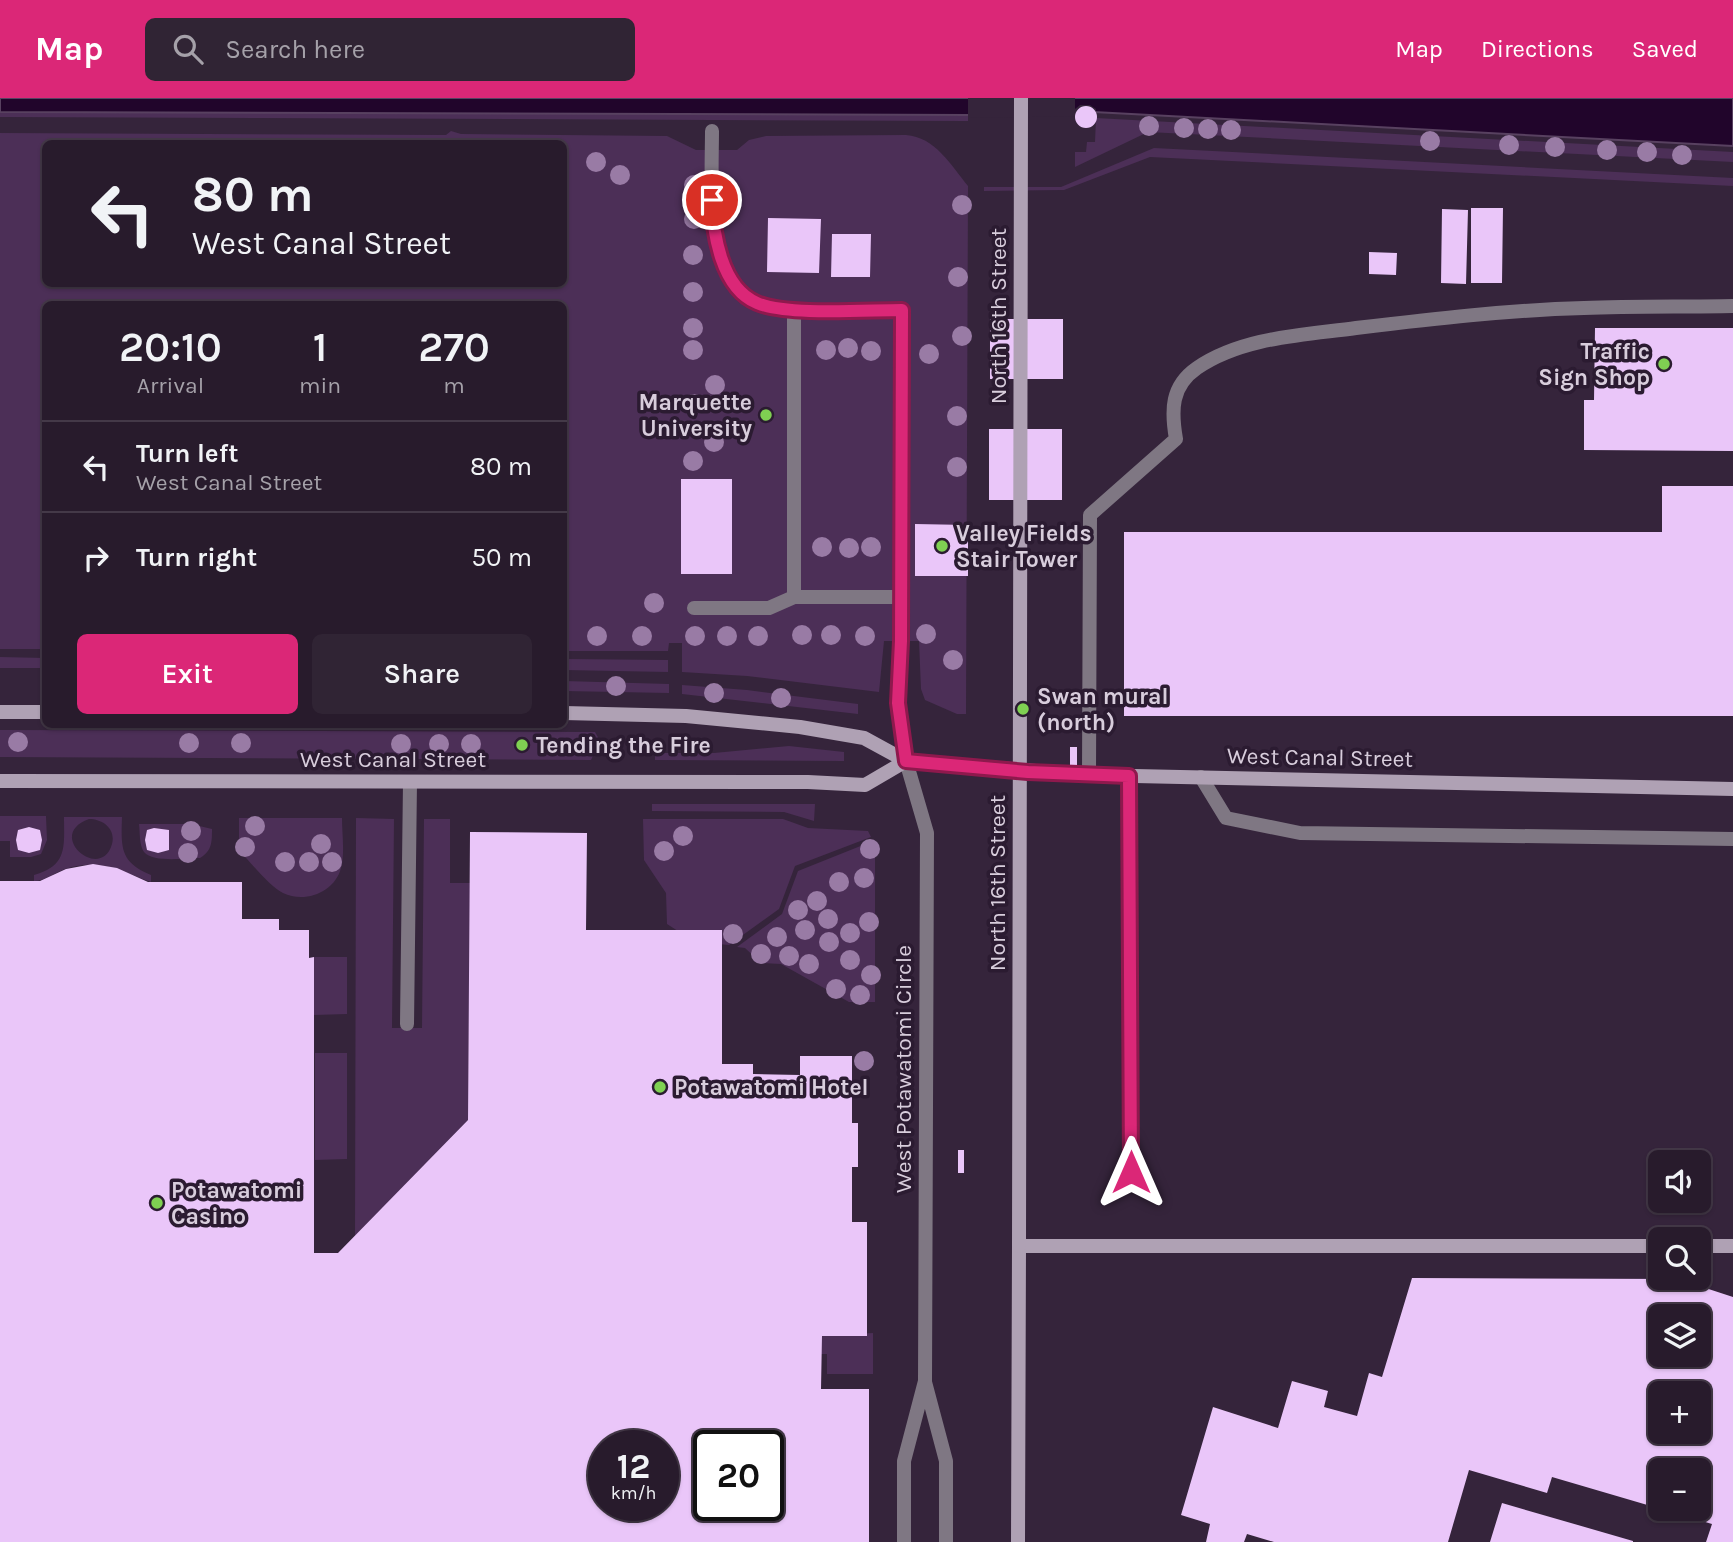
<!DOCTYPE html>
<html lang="en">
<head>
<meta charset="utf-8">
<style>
	body { margin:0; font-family:Karla,sans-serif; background:#302434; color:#f1f3f6; height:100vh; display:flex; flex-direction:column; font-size:26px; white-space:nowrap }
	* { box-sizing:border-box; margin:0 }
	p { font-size:23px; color:#a5a1a9 }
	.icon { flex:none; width:38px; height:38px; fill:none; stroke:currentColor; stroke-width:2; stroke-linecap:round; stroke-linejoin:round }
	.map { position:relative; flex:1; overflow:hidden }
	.panel { position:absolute; left:42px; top:203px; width:525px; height:427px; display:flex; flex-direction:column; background:#281b2c; border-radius:10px; box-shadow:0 2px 5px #0004,0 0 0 2px #443948 }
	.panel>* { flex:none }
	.guide { position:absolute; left:42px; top:42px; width:525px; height:147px; border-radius:10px; box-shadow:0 2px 5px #0004,0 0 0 2px #443948; background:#281b2c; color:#f1f3f6; overflow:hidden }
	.buttons { position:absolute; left:1648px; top:1052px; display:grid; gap:14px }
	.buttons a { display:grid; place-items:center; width:63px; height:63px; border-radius:10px; background:#281b2c; box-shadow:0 2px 5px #0004,0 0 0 2px #443948; font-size:35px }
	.speed { position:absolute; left:588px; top:1332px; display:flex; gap:14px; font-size:35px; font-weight:700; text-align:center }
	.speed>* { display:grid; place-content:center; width:91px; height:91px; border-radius:50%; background:#281b2c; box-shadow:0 2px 5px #0004,0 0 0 2px #443948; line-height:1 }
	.speed small { font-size:18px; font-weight:400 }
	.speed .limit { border:4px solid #111; border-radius:10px; background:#fff; color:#111 }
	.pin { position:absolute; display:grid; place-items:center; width:60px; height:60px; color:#fff; margin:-30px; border:4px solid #fff; border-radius:50%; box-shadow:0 2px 7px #0007 }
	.me { position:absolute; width:77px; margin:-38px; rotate:0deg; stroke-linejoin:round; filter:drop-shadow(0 0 5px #0008) }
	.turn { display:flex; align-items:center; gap:24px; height:147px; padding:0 35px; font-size:32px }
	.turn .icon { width:91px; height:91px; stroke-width:2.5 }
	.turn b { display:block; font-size:49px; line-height:60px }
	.eta { display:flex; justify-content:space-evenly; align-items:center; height:119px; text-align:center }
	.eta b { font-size:42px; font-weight:600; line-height:49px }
	.primary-button { display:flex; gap:14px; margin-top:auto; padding:14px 35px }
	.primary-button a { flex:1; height:80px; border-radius:10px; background:#db2777; color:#fff; font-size:28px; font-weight:600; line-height:80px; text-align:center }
	.primary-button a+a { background:#302434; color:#f1f3f6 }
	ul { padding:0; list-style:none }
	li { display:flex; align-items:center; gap:21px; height:91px; padding:0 35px; border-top:2px solid #443948 }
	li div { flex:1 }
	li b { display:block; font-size:26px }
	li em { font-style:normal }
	header { display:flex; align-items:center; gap:42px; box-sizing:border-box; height:98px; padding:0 35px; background:#db2777; color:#fff }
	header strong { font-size:33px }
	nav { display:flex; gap:38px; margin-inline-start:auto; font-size:24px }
	.search { width:490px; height:63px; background:#302434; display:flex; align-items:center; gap:18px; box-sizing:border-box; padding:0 24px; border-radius:10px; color:#a5a1a9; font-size:26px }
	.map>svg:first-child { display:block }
</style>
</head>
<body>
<header>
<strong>Map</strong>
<div class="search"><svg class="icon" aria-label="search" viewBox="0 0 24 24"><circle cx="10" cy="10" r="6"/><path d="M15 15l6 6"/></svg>Search here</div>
<nav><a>Map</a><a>Directions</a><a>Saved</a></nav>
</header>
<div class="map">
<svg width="1733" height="1444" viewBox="0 0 1733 1444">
	<rect width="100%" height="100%" fill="#35243b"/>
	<!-- green -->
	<path fill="#4c2f57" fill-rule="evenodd" d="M0 14 968 17V23L0 19Z
		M1096 20 1733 54V64L1148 34 1075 69V54H1086L1087 44H1095Z
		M451 33 461 36 667 38 696 52H737L749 42 766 38 906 37C935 39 951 67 968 88L966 616H957L925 602 921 591 919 543H884L879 594 747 578 682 574V545H669L668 553H564V206H46L45 551H0V35L446 37ZM46 46H564V186H46Z
		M1154 50 1733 80V88L1150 59 1064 92 984 93V89H1061Z
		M0 559 45 560V570H0Z
		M564 561 668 562V574L564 572Z
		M564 583 669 586V595L564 593Z
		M682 587 747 592 858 606V616L682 596Z
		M0 632 595 634 600 643 591 662 0 659Z
		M789 648 844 654V663L655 662V655H714Z
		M652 706H815L814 723 784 714 652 713Z
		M0 718H46L47 742 41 756 31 759H10V743H0Z
		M64 719H122C121 750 120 764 151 777V784C119 773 101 760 65 771 55 775 44 783 34 783V777C68 768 64 748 64 719ZM89 721C103 721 116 731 112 746 101 785 44 737 89 721Z
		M239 720H342C342 736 345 755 341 770 335 794 305 806 283 795 269 788 251 764 239 753Z
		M356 720 394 721 392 930H422L424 721H450V785H470L468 1022 355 1138Z
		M643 721H783L808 730 868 733 871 739 795 768 779 811 729 847 695 844 667 826 666 795 644 762Z
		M139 726H191L212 731C212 744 212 753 200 760 186 760 153 765 144 754 139 748 140 733 139 726Z
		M873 743 875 747V904H849L781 866 761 865 745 850 737 849 782 816 798 773Z
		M314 859H347V916L314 917Z
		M315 955H347V1061L315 1062Z
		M873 1235V1276H827V1256H821L822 1238Z"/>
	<!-- water -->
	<path fill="#21052b" stroke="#584160" stroke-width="2" d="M0 0H1733V48L1075 13 968 17 0 14Z"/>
	<!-- pier -->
	<path fill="#35243b" d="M968 0H1075V11L1080 7H1090L1096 11V18L968 20Z"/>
	<!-- building -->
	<path fill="#eac6f9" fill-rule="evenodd" d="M1075 19a11 11 0 1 1 22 0a11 11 0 1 1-22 0Z
		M1471 110H1503L1502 185H1471Z
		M1442 111 1468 112 1466 186 1441 185Z
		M768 120 821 121 819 175 767 174Z
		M832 136H871L870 179H831Z
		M1369 154 1397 155 1396 177 1369 176Z
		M990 221H1063V281H990Z
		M1595 230H1733V353L1584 352V302H1594Z
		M989 331H1062V402H989Z
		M681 381H732V476H681Z
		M1662 388H1733V618H1124V434H1662Z
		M915 426 968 427V478H915Z
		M1070 649H1077V672H1070Z
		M29 729 40 732 42 742 40 752 29 755 18 752 16 742 18 732Z
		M154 730 169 732V752L158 755 147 752 145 742 147 732Z
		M470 734 587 735 586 832H722V966H753V976L800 977V958H852V1025H858V1069H852V1124H867V1238H822L821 1291H869V1444H0V783H40L66 771 93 766 117 770 148 784H242V821H279V832H309V860L314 859V1155H338L468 1022ZM604 1348H663V1407H604ZM709 1348H768V1407H709Z
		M958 1052H964V1075H958Z
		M1412 1180 1678 1181 1733 1199V1444H1706L1712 1426 1661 1411 1699 1410V1372H1661V1411L1552 1379 1547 1395 1469 1372 1448 1444H1274L1247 1436 1244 1444H1206L1210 1426 1181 1417 1213 1309 1278 1330 1292 1283 1328 1293 1324 1309 1357 1318 1369 1275 1382 1279ZM1661 1218H1699V1256H1661ZM1661 1295H1699V1334H1661Z
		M1502 1405 1633 1443V1444H1490Z"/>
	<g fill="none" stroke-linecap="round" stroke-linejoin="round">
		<!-- lane -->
		<path stroke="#7f7783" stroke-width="14" d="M712 33C712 80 704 181 757 205 767 209 783 210 794 212
			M794 212H902L901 499H794Z
			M901 499V566L898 605 906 663
			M694 510H769L794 499
			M1089 677 1090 417 1176 341C1171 312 1171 288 1197 270 1242 239 1304 237 1356 230 1432 221 1508 212 1584 210 1634 208 1683 209 1733 208
			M1129 678 1131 1074
			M1201 679 1226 720 1300 735 1733 741
			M407 926 410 684"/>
		<!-- street -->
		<path stroke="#7f7783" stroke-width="14" d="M925 1284 946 1363V1444
			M904 1444V1363L925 1283 927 735 906 663"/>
		<!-- secondary -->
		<path stroke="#afa1b4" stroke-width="14" d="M0 614H46
			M564 615 686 618 800 629 864 640 906 663 1089 677 1733 691
			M0 683 808 684 865 687 906 663
			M1699 1148H1733
			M1018 1444 1019 1148H1661"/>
		<!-- secondary-bridge -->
		<path stroke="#afa1b4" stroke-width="14" d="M1019 1148 1021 0"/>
	</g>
	<!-- trees -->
	<g fill="#997ba5">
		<circle cx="1149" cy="28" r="10"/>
		<circle cx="1184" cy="30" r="10"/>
		<circle cx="1208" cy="31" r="10"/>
		<circle cx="1231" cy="32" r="10"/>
		<circle cx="1430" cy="43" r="10"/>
		<circle cx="1509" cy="47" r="10"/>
		<circle cx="1555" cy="49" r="10"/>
		<circle cx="1607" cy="52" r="10"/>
		<circle cx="1647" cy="54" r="10"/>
		<circle cx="1682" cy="57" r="10"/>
		<circle cx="596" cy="64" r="10"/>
		<circle cx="620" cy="77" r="10"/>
		<circle cx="694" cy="87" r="10"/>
		<circle cx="962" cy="107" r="10"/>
		<circle cx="694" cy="121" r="10"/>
		<circle cx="693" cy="157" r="10"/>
		<circle cx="958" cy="179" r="10"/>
		<circle cx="693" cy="194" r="10"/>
		<circle cx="693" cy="230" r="10"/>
		<circle cx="962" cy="238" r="10"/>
		<circle cx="848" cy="250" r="10"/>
		<circle cx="693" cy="252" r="10"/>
		<circle cx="826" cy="252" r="10"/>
		<circle cx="871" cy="253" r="10"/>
		<circle cx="929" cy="256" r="10"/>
		<circle cx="715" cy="287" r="10"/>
		<circle cx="694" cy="306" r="10"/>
		<circle cx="957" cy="318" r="10"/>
		<circle cx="714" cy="344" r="10"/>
		<circle cx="693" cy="363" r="10"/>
		<circle cx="957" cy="369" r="10"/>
		<circle cx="822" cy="449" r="10"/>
		<circle cx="871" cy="449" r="10"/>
		<circle cx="849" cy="450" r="10"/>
		<circle cx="654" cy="505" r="10"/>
		<circle cx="926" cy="536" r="10"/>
		<circle cx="802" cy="537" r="10"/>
		<circle cx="831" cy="537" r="10"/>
		<circle cx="597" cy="538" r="10"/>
		<circle cx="642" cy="538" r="10"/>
		<circle cx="695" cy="538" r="10"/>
		<circle cx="727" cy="538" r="10"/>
		<circle cx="758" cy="538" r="10"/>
		<circle cx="865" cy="538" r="10"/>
		<circle cx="953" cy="562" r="10"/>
		<circle cx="616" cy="588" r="10"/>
		<circle cx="714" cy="595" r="10"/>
		<circle cx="781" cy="600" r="10"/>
		<circle cx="18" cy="644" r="10"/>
		<circle cx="189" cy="645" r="10"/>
		<circle cx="241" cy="645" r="10"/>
		<circle cx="401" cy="646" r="10"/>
		<circle cx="439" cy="646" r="10"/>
		<circle cx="471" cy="646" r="10"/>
		<circle cx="255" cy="728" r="10"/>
		<circle cx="191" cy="733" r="10"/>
		<circle cx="683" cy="738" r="10"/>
		<circle cx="321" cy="746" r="10"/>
		<circle cx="245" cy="749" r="10"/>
		<circle cx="870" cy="751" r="10"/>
		<circle cx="664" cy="753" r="10"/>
		<circle cx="188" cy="755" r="10"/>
		<circle cx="285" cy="764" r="10"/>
		<circle cx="309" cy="764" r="10"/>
		<circle cx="332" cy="764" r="10"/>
		<circle cx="864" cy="780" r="10"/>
		<circle cx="839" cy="784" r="10"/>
		<circle cx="817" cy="803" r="10"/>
		<circle cx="798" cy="812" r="10"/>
		<circle cx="828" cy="821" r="10"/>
		<circle cx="869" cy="824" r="10"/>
		<circle cx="805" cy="832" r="10"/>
		<circle cx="850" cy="835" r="10"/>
		<circle cx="733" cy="836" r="10"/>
		<circle cx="777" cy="839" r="10"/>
		<circle cx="829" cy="844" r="10"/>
		<circle cx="761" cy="856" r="10"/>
		<circle cx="789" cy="858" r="10"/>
		<circle cx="850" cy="862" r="10"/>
		<circle cx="809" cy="866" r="10"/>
		<circle cx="871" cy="877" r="10"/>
		<circle cx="836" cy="891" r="10"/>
		<circle cx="860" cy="897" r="10"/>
		<circle cx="864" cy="963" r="10"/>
	</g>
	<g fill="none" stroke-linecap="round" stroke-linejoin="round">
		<!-- route casing -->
		<g stroke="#8e194d" stroke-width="18">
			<path id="route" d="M712 102C713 135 721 190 757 205 787 218 866 212 902 212L901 543 898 605 906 663 1028 674 1129 678 1131 1074"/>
		</g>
		<!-- route -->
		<use href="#route" stroke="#db2777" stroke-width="12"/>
	</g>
	<!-- markers -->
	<g fill="#7fd052" stroke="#2b1b31" stroke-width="2.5">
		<circle cx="1664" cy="266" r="7"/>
		<circle cx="766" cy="317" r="7"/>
		<circle cx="942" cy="448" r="7"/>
		<circle cx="1023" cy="611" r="7"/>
		<circle cx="522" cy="647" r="7"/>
		<circle cx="660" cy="989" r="7"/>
		<circle cx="157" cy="1105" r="7"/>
	</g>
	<g text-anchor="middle" stroke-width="7" stroke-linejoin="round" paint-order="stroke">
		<!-- street labels -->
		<g font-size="23" fill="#d8cddc" stroke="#2b1b31">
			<text transform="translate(998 218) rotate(-90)" y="8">North 16th Street</text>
			<text transform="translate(1320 659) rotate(1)" y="8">West Canal Street</text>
			<text x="393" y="669">West Canal Street</text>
			<text transform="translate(997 785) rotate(-90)" y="8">North 16th Street</text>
			<text transform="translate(903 971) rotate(-90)" y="8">West Potawatomi Circle</text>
		</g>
		<!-- poi labels -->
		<g font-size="23" font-weight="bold" fill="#d8cddc" stroke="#2b1b31" text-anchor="start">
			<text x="1650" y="261" text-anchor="end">Traffic<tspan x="1650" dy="26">Sign Shop</tspan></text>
			<text x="752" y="312" text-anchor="end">Marquette<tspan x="752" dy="26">University</tspan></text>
			<text x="956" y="443">Valley Fields<tspan x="956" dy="26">Stair Tower</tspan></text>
			<text x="1037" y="606">Swan mural<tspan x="1037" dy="26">(north)</tspan></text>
			<text x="536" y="655">Tending the Fire</text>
			<text x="674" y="997">Potawatomi Hotel</text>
			<text x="171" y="1100">Potawatomi<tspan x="171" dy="26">Casino</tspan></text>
		</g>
	</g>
</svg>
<div class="buttons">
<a><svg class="icon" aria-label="sound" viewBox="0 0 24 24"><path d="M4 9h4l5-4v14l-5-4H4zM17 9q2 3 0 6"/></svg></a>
<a><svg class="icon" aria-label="search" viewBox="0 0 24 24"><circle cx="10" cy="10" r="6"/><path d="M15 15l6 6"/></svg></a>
<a><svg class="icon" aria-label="layers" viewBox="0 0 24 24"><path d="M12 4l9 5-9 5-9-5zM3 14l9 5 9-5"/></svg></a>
<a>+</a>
<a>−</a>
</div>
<div class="speed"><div>12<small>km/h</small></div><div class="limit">20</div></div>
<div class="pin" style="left:712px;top:102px;background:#d93025"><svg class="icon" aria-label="arrive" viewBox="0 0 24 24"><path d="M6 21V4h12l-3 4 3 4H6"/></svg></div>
<svg class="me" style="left:1131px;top:1074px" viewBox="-20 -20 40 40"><path d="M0-17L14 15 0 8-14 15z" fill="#db2777" stroke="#fff" stroke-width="4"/></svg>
<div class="guide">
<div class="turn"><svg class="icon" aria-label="left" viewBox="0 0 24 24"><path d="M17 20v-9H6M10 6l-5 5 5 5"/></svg><div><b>80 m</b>West Canal Street</div></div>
</div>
<section class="panel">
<div class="eta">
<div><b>20:10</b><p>Arrival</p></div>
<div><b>1</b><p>min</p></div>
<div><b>270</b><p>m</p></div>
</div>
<ul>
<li><svg class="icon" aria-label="left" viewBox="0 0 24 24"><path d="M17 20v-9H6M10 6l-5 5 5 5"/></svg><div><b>Turn left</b><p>West Canal Street</p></div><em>80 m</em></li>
<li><svg class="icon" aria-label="right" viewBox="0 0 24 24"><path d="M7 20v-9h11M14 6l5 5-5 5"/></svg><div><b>Turn right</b></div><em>50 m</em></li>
</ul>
<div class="primary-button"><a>Exit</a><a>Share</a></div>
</section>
</div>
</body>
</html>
